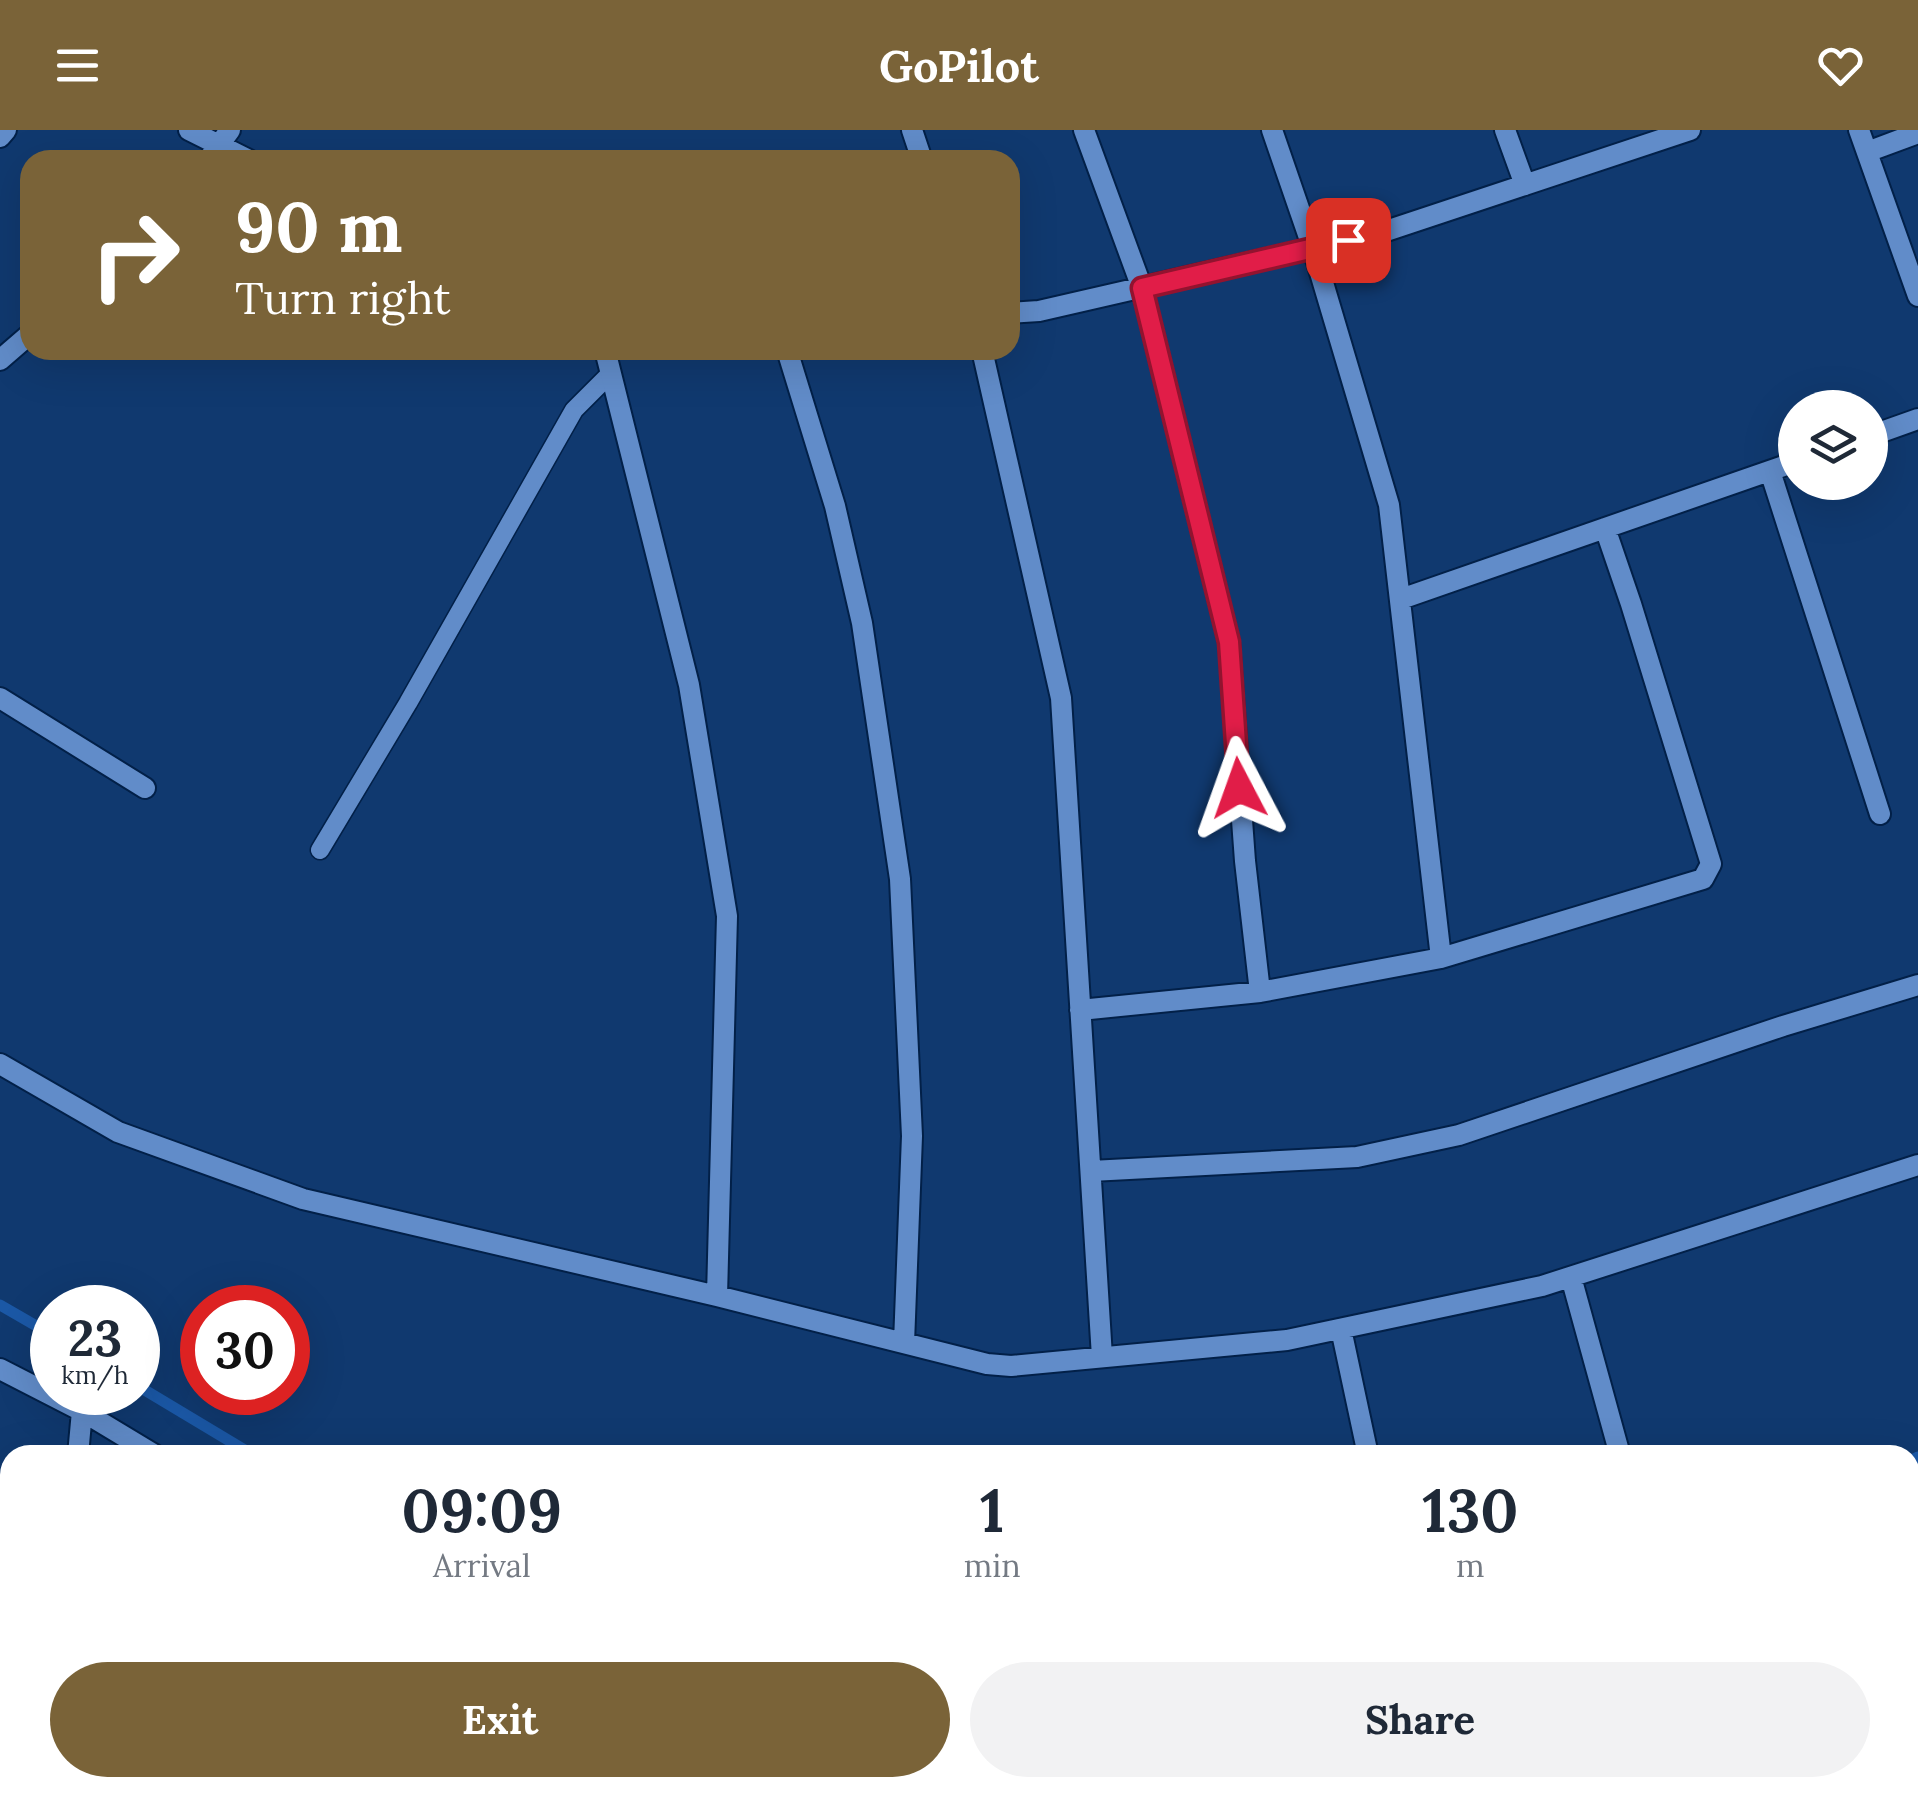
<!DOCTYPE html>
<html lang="en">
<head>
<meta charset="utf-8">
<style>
	body { margin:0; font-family:Lora,serif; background:#f2f2f3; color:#1f2937; height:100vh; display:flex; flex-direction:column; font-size:38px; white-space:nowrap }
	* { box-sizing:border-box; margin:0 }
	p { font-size:32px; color:#747a83 }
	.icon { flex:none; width:55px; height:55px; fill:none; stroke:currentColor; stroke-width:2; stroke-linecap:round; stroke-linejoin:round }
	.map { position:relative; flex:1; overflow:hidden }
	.sheet { position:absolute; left:0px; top:1315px; width:1920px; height:352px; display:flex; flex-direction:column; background:#fff; border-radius:30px 30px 0 0; box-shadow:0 10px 40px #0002 }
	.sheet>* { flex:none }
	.top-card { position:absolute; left:20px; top:20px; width:1000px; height:210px; border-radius:30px; box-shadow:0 10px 40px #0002; background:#7a6338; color:#fff; overflow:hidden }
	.buttons { position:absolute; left:1778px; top:260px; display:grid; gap:20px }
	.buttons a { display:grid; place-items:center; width:110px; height:110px; border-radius:50%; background:#fff; box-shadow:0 10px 40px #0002; font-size:50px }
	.speed { position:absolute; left:30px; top:1155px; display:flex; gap:20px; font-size:50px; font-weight:700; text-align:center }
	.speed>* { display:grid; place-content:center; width:130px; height:130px; border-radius:50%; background:#fff; box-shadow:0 10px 40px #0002; line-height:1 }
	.speed small { font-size:25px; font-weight:400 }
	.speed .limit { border:15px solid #d22; background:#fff; color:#111 }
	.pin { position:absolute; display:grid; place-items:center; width:85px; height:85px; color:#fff; margin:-42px; border-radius:20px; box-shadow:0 5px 15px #0006 }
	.me { position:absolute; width:110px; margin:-55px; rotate:356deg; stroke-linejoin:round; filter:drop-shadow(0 0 8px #0008) }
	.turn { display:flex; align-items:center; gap:35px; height:210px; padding:0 50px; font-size:45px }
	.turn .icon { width:130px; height:130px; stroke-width:2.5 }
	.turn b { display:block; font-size:70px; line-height:85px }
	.eta { display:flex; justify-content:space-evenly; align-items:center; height:170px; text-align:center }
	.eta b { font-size:60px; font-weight:700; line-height:70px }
	.primary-button { display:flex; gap:20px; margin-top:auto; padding:20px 50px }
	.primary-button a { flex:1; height:115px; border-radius:60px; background:#7a6338; color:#fff; font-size:40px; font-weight:700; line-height:115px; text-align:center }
	.primary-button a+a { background:#f2f2f3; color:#1f2937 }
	header { display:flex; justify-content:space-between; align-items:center; height:130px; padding:0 50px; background:#7a6338; color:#fff; font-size:45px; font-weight:700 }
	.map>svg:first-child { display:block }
</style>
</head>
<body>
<header><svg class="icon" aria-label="menu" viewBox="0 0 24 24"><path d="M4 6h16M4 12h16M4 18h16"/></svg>GoPilot<svg class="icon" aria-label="heart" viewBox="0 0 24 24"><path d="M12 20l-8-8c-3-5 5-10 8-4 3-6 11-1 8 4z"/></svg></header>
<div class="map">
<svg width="1918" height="1667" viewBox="0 0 1918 1667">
	<rect width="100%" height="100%" fill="#10396f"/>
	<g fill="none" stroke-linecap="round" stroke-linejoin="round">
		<!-- stream -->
		<path stroke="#1b58a6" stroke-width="11" d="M0 1175 52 1205
			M138 1256 253 1325
			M1910 1331 1918 1327
			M1025 1658 1118 1667
			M1146 1667 1202 1658"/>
		<!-- service casing -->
		<g stroke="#022048" stroke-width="21">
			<path id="service" d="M320 720 408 573 574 280 611 243"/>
		</g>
		<!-- minor casing -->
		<g stroke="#022048" stroke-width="24">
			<path id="minor" d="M189 0 249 30
				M912 0 922 30
				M1084 0 1142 158 1229 512 1245 731 1260 862
				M1272 0 1313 119 1389 375 1441 828
				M1505 0 1525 55
				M1859 0 1918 166
				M0 7 6 0
				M1867 22 1918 3
				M208 30 230 0
				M1010 183 1039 181 1383 102 1690 0
				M605 220 689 555 727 786 717 1166
				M787 220 835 376 862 493 900 749 912 1006 904 1213
				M982 220 1061 568 1102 1227
				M0 230 30 204
				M1870 306 1918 289
				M1770 341 1880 684
				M1401 469 1795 332
				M0 568 145 658
				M1080 880 1260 862 1441 828 1703 749 1711 734 1631 474 1605 398
				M0 934 118 1002 303 1069 717 1166 987 1234 1011 1236 1287 1210 1542 1156 1918 1035
				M1091 1041 1357 1027 1459 1005 1783 896 1918 855
				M1571 1147 1620 1325
				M1341 1199 1368 1325
				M0 1239 82 1281 155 1325
				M78 1325 82 1281
				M1910 1405 1918 1401
				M0 1582 10 1583
				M853 1658 879 1667
				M46 1667 47 1658
				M341 1667 350 1658
				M656 1667 664 1658
				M1352 1667 1379 1658"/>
		</g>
		<!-- service -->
		<use href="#service" stroke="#618cc9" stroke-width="18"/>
		<!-- minor -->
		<use href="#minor" stroke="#618cc9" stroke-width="20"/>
	</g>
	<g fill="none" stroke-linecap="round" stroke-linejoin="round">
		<!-- route casing -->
		<g stroke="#92132f" stroke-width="25">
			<path id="route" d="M1239 658 1229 512 1142 158 1348 110"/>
		</g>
		<!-- route -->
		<use href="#route" stroke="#e11d48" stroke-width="18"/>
	</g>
</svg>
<div class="buttons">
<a><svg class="icon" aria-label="layers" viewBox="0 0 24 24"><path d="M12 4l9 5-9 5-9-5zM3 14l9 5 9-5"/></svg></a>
</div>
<div class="speed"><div>23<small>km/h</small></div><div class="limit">30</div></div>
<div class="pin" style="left:1348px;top:110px;background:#d93025"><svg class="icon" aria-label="arrive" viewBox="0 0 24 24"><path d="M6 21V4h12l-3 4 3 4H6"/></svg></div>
<svg class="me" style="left:1239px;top:658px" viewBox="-20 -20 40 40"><path d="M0-17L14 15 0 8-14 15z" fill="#e11d48" stroke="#fff" stroke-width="4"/></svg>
<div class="top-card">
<div class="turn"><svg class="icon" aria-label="right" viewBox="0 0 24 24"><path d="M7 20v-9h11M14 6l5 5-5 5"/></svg><div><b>90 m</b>Turn right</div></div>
</div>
<section class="sheet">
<div class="eta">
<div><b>09:09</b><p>Arrival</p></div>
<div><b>1</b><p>min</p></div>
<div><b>130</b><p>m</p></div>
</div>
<div class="primary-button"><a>Exit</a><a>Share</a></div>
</section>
</div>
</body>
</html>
